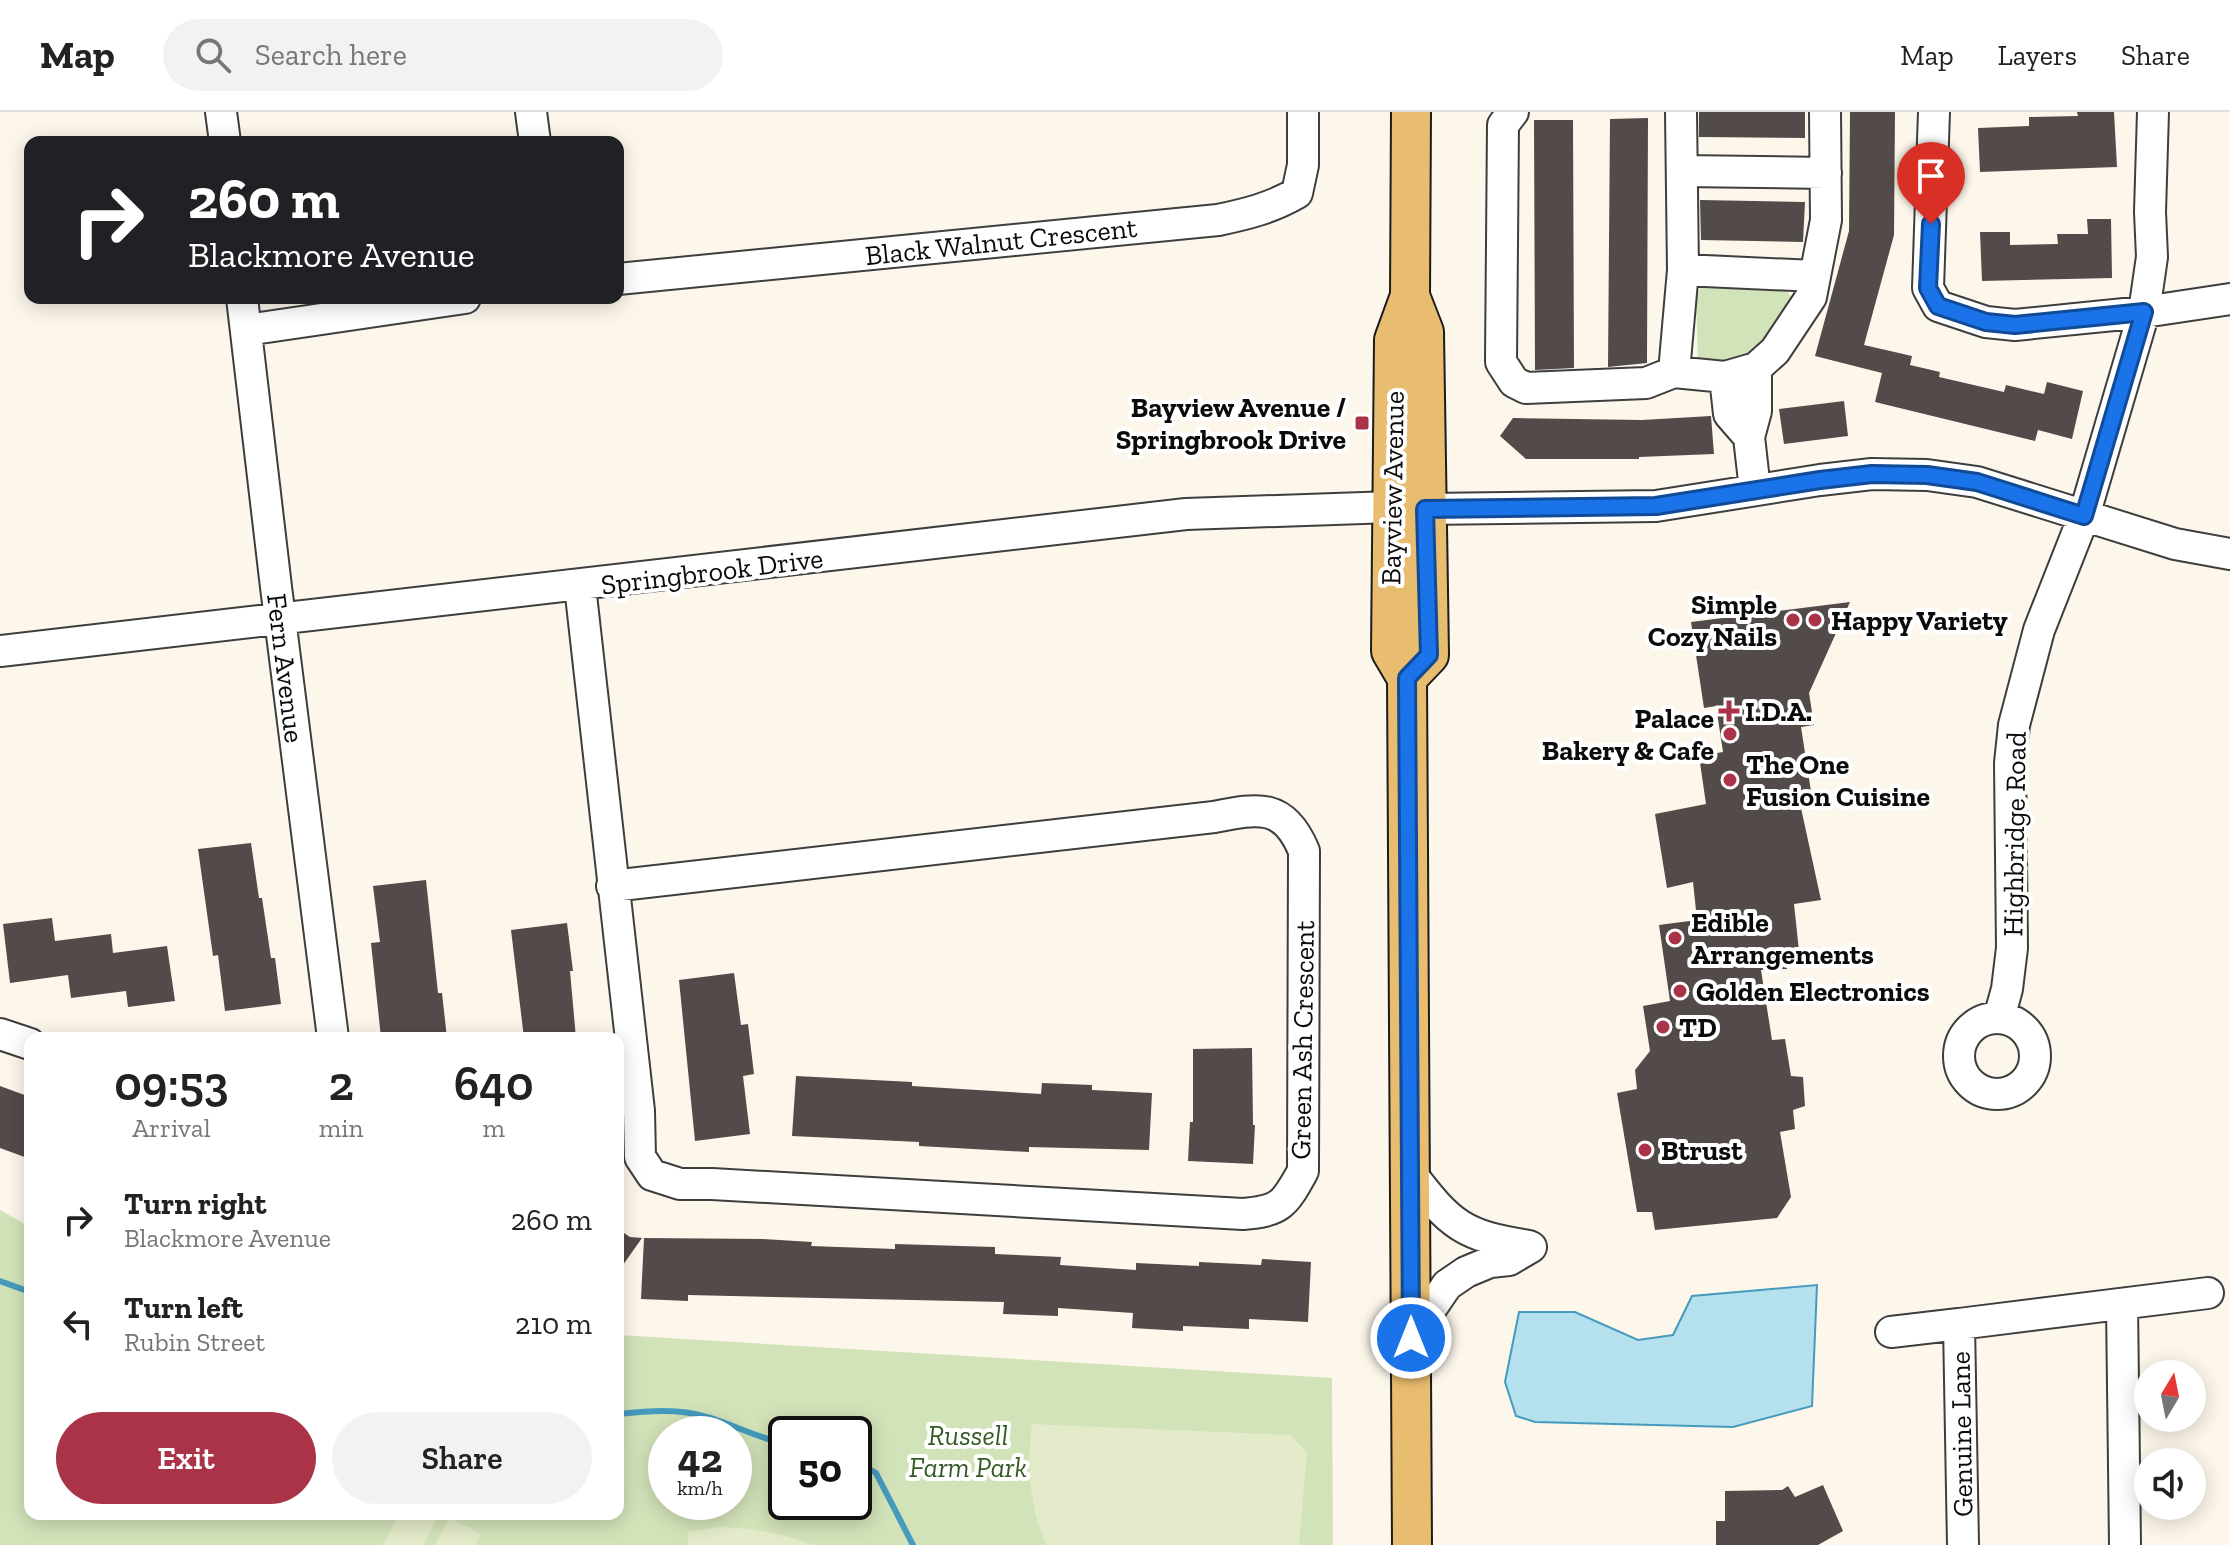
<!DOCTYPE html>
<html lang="en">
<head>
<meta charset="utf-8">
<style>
	body { margin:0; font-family:"Zilla Slab",serif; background:#f2f2f2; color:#222; height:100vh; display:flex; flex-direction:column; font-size:30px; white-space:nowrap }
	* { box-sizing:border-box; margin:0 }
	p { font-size:26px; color:#767676 }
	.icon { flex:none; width:44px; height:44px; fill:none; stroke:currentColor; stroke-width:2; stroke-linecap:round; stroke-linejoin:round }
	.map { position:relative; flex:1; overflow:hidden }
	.details { position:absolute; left:24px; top:920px; width:600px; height:488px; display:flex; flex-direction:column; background:#fff; border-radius:16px; box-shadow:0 4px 20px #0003 }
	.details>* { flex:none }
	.hud { position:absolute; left:24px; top:24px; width:600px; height:168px; border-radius:16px; box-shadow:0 4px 20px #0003; background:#202124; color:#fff; overflow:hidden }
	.needle { width:52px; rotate:10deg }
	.buttons { position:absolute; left:2134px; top:1248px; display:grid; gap:16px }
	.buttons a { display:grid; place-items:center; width:72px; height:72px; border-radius:50%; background:#fff; box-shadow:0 4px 20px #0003; font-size:40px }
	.speed { position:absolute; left:648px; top:1304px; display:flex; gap:16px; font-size:40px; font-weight:700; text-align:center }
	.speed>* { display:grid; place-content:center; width:104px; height:104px; border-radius:50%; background:#fff; box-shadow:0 4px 20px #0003; line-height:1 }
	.speed small { font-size:20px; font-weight:400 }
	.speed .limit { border:4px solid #111; border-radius:12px; background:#fff; color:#111 }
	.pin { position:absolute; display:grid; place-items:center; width:68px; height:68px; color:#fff; margin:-82px -34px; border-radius:50% 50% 50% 0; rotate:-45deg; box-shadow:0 0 8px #0007 }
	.pin .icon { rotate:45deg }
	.me { position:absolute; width:88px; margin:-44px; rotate:0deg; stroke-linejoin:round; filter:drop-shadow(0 0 6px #0008) }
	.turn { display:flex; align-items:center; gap:28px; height:168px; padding:0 32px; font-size:36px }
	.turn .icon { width:104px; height:104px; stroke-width:2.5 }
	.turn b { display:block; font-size:56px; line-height:68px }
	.eta { display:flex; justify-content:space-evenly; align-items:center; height:136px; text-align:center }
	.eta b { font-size:48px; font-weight:600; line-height:56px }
	.cta { display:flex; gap:16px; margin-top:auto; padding:16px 32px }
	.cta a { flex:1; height:92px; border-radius:48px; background:#aa3347; color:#fff; font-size:32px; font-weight:600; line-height:92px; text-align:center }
	.cta a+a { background:#f2f2f2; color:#222 }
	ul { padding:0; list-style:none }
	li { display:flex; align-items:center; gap:24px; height:104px; padding:0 32px }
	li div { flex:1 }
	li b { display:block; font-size:30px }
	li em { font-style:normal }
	header { display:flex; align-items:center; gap:48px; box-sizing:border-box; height:112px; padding:0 40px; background:#fff; border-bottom:2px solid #e0e0e0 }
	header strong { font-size:38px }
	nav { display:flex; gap:44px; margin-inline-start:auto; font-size:28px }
	.search { width:560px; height:72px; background:#f2f2f2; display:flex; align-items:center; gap:20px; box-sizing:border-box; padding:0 28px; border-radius:44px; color:#767676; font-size:30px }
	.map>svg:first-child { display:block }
</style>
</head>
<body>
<header>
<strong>Map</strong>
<div class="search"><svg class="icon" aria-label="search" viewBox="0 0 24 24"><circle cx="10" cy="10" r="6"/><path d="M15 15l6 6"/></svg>Search here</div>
<nav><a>Map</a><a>Layers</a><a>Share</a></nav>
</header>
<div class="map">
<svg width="2230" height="1433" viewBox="0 0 2230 1433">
	<rect width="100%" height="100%" fill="#fdf7eb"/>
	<!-- green -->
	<path fill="#d3e3b9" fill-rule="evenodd" d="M1761 170C1789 173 1791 180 1796 206L1745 254 1698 250 1696 186 1702 173C1728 168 1734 182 1761 170Z
		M0 1098 30 1115V1402H618V1223L1332 1266 1333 1433H0ZM666 1322H734V1390H666ZM786 1322H854V1390H786Z"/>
	<!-- pitch -->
	<path fill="#e3ebca" d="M1032 1312 1290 1323 1307 1340 1299 1433H1046C1029 1391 1027 1357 1032 1312Z
		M399 1402H439L423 1433H383Z
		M449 1406 481 1422 475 1433H435Z
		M719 1415C753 1416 782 1421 814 1433H688V1420Z"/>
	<!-- water -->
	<path fill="#b5e0ee" stroke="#459bbd" stroke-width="2" d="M1817 1173 1812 1294 1733 1315 1535 1310 1516 1304 1505 1270 1519 1200H1575L1638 1228 1673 1223 1692 1184Z"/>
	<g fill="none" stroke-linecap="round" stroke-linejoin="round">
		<!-- stream -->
		<path stroke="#459bbd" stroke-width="6" d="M0 1169 30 1180
			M618 1302C647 1299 679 1296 707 1305 734 1313 758 1326 786 1332
			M854 1348 876 1361 913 1433"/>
	</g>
	<!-- building -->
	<path fill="#524b49" d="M1699 0H1805V26L1699 25Z
		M1850 0H1895L1894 123 1864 233 1912 244 1910 253 1940 260 1939 265 2004 280 2006 273 2044 282 2047 270 2083 279 2072 327 2038 318 2035 329 1875 290 1882 261 1815 244 1849 119Z
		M2077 0H2114L2117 55 1980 60 1978 16 2029 14V5L2078 4Z
		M1648 6 1647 251 1608 255 1610 7Z
		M1534 8H1573L1574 256 1535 258Z
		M1700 88 1805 90 1803 130 1701 128Z
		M2087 107H2111L2112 166 1982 169 1980 120H2010V133L2058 132 2057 122H2088Z
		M1844 289 1848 324 1784 332 1779 297Z
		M1711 304 1714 342 1639 345V347H1526L1500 324 1513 306 1642 308Z
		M1850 490 1809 581 1814 613 1801 615 1813 692 1801 696 1821 788 1794 792 1799 839 1787 842V857L1761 858 1772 928 1785 927 1791 964 1803 965 1805 994 1793 998 1795 1017 1780 1020 1791 1085 1777 1106 1655 1118 1652 1100H1637L1617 981 1637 977 1635 958 1650 939 1643 894 1670 889 1659 813 1697 808 1693 770 1667 776 1655 702 1706 692 1699 644 1723 640 1716 594 1704 596 1691 510Z
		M251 731 259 786H262L271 846H275L281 892 225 899 218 843 213 844 198 737Z
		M426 768 438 881H442L447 926H381L371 831 380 830 373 774Z
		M52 806 55 829 111 822 113 841 167 834 175 889 128 895 126 879 71 886 68 863 10 871 3 812Z
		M567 811 573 859H570L576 926H524L511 818Z
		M734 861 741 913 748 912 754 962 743 964 750 1022 695 1029 679 868Z
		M1252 936 1253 1013H1255L1253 1052 1188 1049 1190 1010H1193V937Z
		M796 964 912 970V974L1041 982 1042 971 1092 973V978L1152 981 1149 1038 1029 1035V1040L919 1034V1030L792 1024Z
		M0 974 30 985V1047L0 1036Z
		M618 1117 630 1125 642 1126 618 1160Z
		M644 1126 763 1127 812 1130 811 1134 895 1137V1132L995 1135V1142L1061 1145 1060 1153 1136 1158V1151L1199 1154V1150L1261 1153 1262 1147 1311 1150 1308 1210 1249 1207V1217L1183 1214V1219L1132 1216 1133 1201 1058 1196V1204L1003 1202 1004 1190 688 1183V1189L641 1187Z
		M1823 1373 1843 1419 1818 1433H1716V1409H1725V1379L1782 1378 1788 1374 1795 1385Z"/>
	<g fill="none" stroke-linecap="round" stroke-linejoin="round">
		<!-- minor casing -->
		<g stroke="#3e3e3e" stroke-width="34">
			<path id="minor" d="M221 0 225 30
				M531 0 535 30
				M1513 0 1503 13 1501 250 1514 270 1526 276 1646 271 1674 260 1725 265 1756 256 1775 239 1811 185 1826 108 1825 0
				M1934 0 1928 176 1938 194 1986 210 2015 213 2144 200 2230 187
				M1682 59 1826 61
				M1683 158 1815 164
				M618 167 1218 108C1247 102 1271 96 1297 81L1303 53V0
				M242 186 276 475 333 926
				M246 218 465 186
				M1674 260 1683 158 1681 0
				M1725 265 1729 302 1749 325
				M1755 378 1749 325 1756 299V256
				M580 474 639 999 640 1045 652 1063 680 1072H712L1243 1102C1282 1099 1285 1091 1303 1059L1304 739C1284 691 1259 696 1214 705L612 774
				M0 539 1186 402 1392 395 1425 397 1656 394 1820 368 1872 362 1927 363 1977 370 2175 432 2230 442
				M1959 944a38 38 0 1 1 76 0a38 38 0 1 1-76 0Z
				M1999 906 2007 877 2012 836 2010 651 2014 613 2039 518 2084 404 2144 200 2152 145 2150 100 2153 0
				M0 922 30 932
				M1410 1060C1450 1113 1463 1124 1529 1134
				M2122 1193 2125 1433
				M1891 1220 1959 1212
				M1411 1226 1447 1173 1466 1160 1490 1150 1509 1148 1531 1135
				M1963 1433 1959 1212 2208 1181"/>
		</g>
		<!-- major casing -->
		<g stroke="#1c1c1c" stroke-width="42">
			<path id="major" d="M1411 0 1410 184 1394 228 1391 539 1407 566 1412 1433
				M1407 566 1429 543 1424 220 1410 184"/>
		</g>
		<!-- minor -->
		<use href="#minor" stroke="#fff" stroke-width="30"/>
		<!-- major -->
		<use href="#major" stroke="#e9bd6f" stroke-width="38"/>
	</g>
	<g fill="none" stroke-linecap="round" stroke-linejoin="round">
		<!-- route casing -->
		<g stroke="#114b97" stroke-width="20">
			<path id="route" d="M1411 1226 1407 566 1429 543 1425 397 1656 394 1820 368 1872 362 1927 363 1977 370 2084 404 2144 200 2015 213 1986 210 1938 194 1928 176 1931 112"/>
		</g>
		<!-- route -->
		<use href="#route" stroke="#1a73e8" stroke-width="14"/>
	</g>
	<!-- markers -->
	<g fill="#aa3347" stroke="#fff" stroke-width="3">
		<rect x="1354" y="303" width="16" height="16" rx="4"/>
		<circle cx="1793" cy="508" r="8"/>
		<circle cx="1815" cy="508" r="8"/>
		<path d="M1725 587h8v8h8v8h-8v8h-8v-8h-8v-8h8z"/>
		<circle cx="1730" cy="622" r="8"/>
		<circle cx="1730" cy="668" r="8"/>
		<circle cx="1675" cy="826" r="8"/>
		<circle cx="1680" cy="879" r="8"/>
		<circle cx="1663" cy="915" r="8"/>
		<circle cx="1645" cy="1038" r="8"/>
	</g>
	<g text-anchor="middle" stroke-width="8" stroke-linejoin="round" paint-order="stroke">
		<!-- street labels -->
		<g font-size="28" fill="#0b0b0b" stroke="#fff">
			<text transform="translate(1001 129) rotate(-6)" y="10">Black Walnut Crescent</text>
			<text transform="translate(1392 376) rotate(-89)" y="10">Bayview Avenue</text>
			<text transform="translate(712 459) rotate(-7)" y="10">Springbrook Drive</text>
			<text transform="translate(286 556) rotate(83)" y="10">Fern Avenue</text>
			<text transform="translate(2014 722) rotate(-89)" y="10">Highbridge Road</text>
			<text transform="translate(1302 928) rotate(-89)" y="10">Green Ash Crescent</text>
			<text transform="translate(1961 1322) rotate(-91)" y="10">Genuine Lane</text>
		</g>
		<!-- poi labels -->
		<g font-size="28" font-weight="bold" fill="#0b0b0b" stroke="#fff" text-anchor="start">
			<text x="1346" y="305" text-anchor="end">Bayview Avenue /<tspan x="1346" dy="32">Springbrook Drive</tspan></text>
			<text x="1777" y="502" text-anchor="end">Simple<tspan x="1777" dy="32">Cozy Nails</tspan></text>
			<text x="1831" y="518">Happy Variety</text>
			<text x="1745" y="609">I.D.A.</text>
			<text x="1714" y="616" text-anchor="end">Palace<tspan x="1714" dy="32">Bakery &amp; Cafe</tspan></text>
			<text x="1746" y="662">The One<tspan x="1746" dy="32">Fusion Cuisine</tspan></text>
			<text x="1691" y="820">Edible<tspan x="1691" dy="32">Arrangements</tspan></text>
			<text x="1696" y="889">Golden Electronics</text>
			<text x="1679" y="925">TD</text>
			<text x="1661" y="1048">Btrust</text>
		</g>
		<!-- park labels -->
		<g font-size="28" font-style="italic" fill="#355a23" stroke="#fff">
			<text x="968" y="1333">Russell<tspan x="968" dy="32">Farm Park</tspan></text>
		</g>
	</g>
</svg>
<div class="buttons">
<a><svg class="needle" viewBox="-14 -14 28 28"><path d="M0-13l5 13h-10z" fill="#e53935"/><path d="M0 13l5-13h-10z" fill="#767676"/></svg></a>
<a><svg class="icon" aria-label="sound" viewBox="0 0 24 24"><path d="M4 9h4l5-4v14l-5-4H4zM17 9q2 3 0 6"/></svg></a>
</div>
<div class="speed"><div>42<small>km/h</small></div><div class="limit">50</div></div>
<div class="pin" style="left:1931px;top:112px;background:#d93025"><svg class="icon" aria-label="arrive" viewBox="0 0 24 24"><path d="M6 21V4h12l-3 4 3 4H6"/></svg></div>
<svg class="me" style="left:1411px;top:1226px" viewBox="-20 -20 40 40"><circle r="17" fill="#1a73e8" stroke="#fff" stroke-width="3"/><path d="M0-11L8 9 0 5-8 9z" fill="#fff"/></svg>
<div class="hud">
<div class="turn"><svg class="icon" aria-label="right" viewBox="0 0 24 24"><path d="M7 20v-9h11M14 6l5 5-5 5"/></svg><div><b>260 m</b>Blackmore Avenue</div></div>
</div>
<section class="details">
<div class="eta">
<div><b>09:53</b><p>Arrival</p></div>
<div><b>2</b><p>min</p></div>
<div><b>640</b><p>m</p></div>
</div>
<ul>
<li><svg class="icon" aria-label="right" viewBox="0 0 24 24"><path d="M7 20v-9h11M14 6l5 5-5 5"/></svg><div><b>Turn right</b><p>Blackmore Avenue</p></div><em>260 m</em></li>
<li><svg class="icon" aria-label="left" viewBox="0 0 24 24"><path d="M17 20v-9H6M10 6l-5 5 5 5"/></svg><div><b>Turn left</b><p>Rubin Street</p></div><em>210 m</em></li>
</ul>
<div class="cta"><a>Exit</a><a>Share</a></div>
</section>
</div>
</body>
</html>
